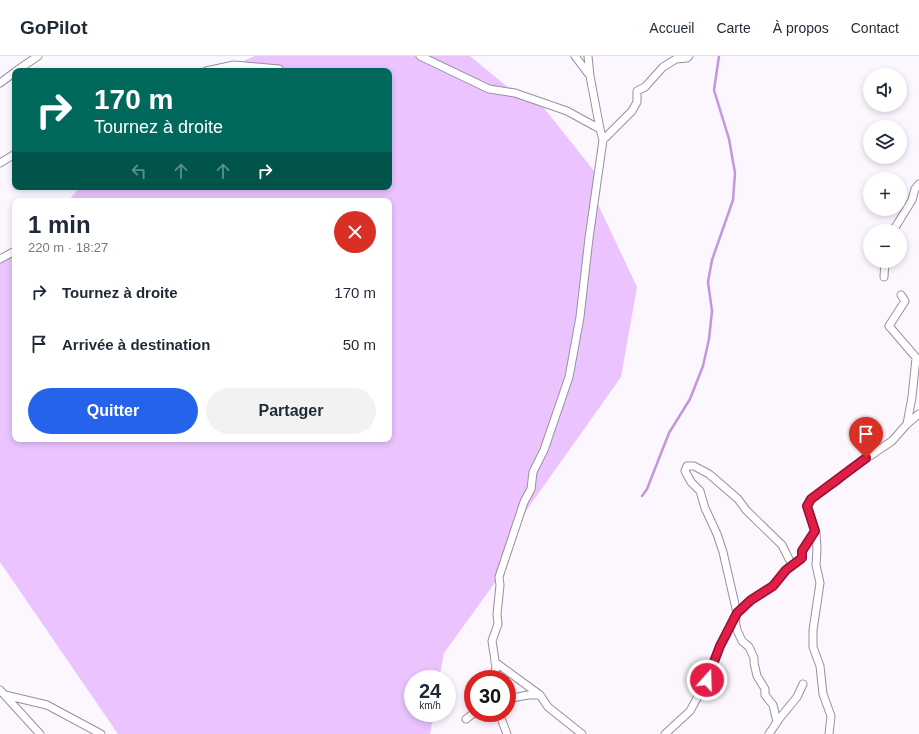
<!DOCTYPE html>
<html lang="fr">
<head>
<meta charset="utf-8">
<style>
	body { margin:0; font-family:Helvetica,sans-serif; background:#f2f2f3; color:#1f2937; height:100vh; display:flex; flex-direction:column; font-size:15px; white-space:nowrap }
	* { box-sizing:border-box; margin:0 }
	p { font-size:13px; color:#747a83 }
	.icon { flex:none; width:22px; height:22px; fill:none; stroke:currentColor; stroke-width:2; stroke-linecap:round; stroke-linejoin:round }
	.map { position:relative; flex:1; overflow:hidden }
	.drawer { position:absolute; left:12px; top:142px; width:380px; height:244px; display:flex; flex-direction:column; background:#fff; border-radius:8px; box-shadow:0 2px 6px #0003 }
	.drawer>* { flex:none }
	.top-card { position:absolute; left:12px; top:12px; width:380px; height:122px; border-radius:8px; box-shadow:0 2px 6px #0003; background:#00695c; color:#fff; overflow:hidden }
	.fabs { position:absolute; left:863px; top:12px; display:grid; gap:8px }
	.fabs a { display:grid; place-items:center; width:44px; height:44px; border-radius:50%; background:#fff; box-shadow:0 2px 6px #0003; font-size:20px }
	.speed { position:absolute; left:404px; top:614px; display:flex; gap:8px; font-size:20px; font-weight:700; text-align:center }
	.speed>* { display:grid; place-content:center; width:52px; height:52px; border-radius:50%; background:#fff; box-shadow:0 2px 6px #0003; line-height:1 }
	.speed small { font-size:10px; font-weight:400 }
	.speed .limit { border:6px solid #d22; background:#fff; color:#111 }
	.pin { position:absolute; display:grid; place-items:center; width:34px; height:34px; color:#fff; margin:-41px -17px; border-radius:50% 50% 50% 0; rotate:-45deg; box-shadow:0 0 4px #0007 }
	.pin .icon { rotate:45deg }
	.me { position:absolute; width:44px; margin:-22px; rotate:20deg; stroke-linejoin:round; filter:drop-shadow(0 0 3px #0008) }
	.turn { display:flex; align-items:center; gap:14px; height:84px; padding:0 16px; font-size:18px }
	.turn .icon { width:52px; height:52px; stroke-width:2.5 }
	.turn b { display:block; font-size:28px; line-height:34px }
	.lanes { display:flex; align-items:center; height:38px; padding:0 16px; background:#0003; justify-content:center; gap:20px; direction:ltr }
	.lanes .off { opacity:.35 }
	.round { display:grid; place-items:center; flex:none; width:42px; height:42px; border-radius:21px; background:#f2f2f3 }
	.head { display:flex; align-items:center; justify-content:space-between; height:68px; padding:0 16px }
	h1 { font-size:24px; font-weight:800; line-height:30px }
	.button { display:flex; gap:8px; margin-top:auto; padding:8px 16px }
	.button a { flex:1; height:46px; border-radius:24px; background:#2563eb; color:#fff; font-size:16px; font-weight:800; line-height:46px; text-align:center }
	.button a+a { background:#f2f2f3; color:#1f2937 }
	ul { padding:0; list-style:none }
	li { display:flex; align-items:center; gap:12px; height:52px; padding:0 16px }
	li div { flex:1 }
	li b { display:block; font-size:15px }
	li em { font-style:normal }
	header { display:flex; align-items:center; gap:24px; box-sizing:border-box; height:56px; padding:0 20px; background:#fff; border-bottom:1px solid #e0e1e3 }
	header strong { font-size:19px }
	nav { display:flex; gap:22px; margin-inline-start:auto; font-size:14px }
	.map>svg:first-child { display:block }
</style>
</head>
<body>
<header>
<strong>GoPilot</strong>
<nav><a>Accueil</a><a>Carte</a><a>À propos</a><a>Contact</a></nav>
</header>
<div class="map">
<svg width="919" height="678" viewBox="0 0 919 678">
	<rect width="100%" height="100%" fill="#fcf6ff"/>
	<!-- green -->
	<path fill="#eac3ff" d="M255 0H470L515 37 540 47 598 120 595 142 637 231 621 321 516 469 499 521 444 597 439 623H413V657H434L430 678H118L0 506V203L15 195V383H389V145H68L80 131H389V15H206L234 9Z"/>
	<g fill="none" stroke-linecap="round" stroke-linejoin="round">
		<!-- stream -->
		<path stroke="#c595de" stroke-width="2.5" d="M642 440 647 433 669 377 690 343 703 310 709 283 712 255 708 226 712 204 733 144 735 117 729 83 714 34 719 0"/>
		<!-- street casing -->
		<g stroke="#9a8ea1" stroke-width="9">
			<path id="street" d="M420 0 489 33 515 37 567 55 600 73 603 84 589 182 580 261 569 321 544 394 533 416 531 433 524 446 499 521 500 529 497 558 498 568 492 585 496 611 493 623
				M575 0 590 20 600 73
				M588 0 590 20
				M16 15 38 0
				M206 15 234 9 279 13
				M0 27 15 16
				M603 84 632 55 637 46V35L645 31 663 11 676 3 687 2 689 0
				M0 107 15 98
				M893 175 912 144 915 133 919 128
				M0 203 15 195
				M884 221 885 205
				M901 239 905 245 889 270 919 305
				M907 368 912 341 916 302 919 304
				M495 606 540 639 548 651 582 678
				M0 634 40 678
				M5 639 47 649 101 678
				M507 643 528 639H540
				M499 657 507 678
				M466 663 474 657
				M777 666 773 649 765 639V633L757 620 754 607V602L749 591 742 585 737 574 735 565 737 557 751 544 773 530 786 514 802 502V495L815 475
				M665 678 690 655 707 624 720 590 737 557 723 496 717 478 705 452 700 435 691 426 685 415 687 410H694L709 418 738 443 746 454 782 489 790 505 796 507
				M769 678 779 663 797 641 803 628
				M829 678 831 660 823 638 820 610 813 591V574L820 527 816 509 817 493 816 477 807 450 811 443 837 425 848 415 892 385 907 368 919 358"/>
		</g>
		<!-- street -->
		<use href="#street" stroke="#fff" stroke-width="7"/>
	</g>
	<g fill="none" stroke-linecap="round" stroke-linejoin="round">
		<!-- route casing -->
		<g stroke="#92132f" stroke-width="10">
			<path id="route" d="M707 624 720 590 737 557 751 544 773 530 786 514 802 502V495L815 475 807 450 811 443 866 402"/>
		</g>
		<!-- route -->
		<use href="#route" stroke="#e11d48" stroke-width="7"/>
	</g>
</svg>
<div class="fabs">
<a><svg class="icon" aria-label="sound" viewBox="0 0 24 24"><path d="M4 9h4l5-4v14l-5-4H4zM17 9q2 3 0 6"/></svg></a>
<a><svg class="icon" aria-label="layers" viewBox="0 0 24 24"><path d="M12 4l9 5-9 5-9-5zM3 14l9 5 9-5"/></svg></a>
<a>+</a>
<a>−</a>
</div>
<div class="speed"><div>24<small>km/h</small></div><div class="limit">30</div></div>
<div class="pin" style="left:866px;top:402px;background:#d93025"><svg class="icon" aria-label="arrive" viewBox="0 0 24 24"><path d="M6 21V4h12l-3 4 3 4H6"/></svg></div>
<svg class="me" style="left:707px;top:624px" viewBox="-20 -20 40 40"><circle r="17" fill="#e11d48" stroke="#fff" stroke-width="3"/><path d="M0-11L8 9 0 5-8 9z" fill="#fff"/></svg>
<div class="top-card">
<div class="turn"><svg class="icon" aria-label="right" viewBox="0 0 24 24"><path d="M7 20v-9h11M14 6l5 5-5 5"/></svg><div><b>170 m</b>Tournez à droite</div></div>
<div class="lanes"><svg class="icon off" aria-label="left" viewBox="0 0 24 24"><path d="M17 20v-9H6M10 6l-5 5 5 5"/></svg><svg class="icon off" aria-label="ahead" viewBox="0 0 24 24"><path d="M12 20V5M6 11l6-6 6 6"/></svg><svg class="icon off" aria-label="ahead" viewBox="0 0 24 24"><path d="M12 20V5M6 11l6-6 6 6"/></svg><svg class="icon" aria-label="right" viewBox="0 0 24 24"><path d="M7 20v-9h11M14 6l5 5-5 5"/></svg></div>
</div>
<section class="drawer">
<div class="head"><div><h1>1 min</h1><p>220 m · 18:27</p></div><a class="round" style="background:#d93025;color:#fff"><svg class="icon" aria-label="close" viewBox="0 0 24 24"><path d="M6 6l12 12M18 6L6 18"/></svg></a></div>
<ul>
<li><svg class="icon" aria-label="right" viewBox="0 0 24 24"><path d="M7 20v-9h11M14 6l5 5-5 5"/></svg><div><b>Tournez à droite</b></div><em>170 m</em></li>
<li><svg class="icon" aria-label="arrive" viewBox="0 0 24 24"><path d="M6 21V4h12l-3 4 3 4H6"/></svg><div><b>Arrivée à destination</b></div><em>50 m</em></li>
</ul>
<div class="button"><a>Quitter</a><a>Partager</a></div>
</section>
</div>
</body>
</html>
